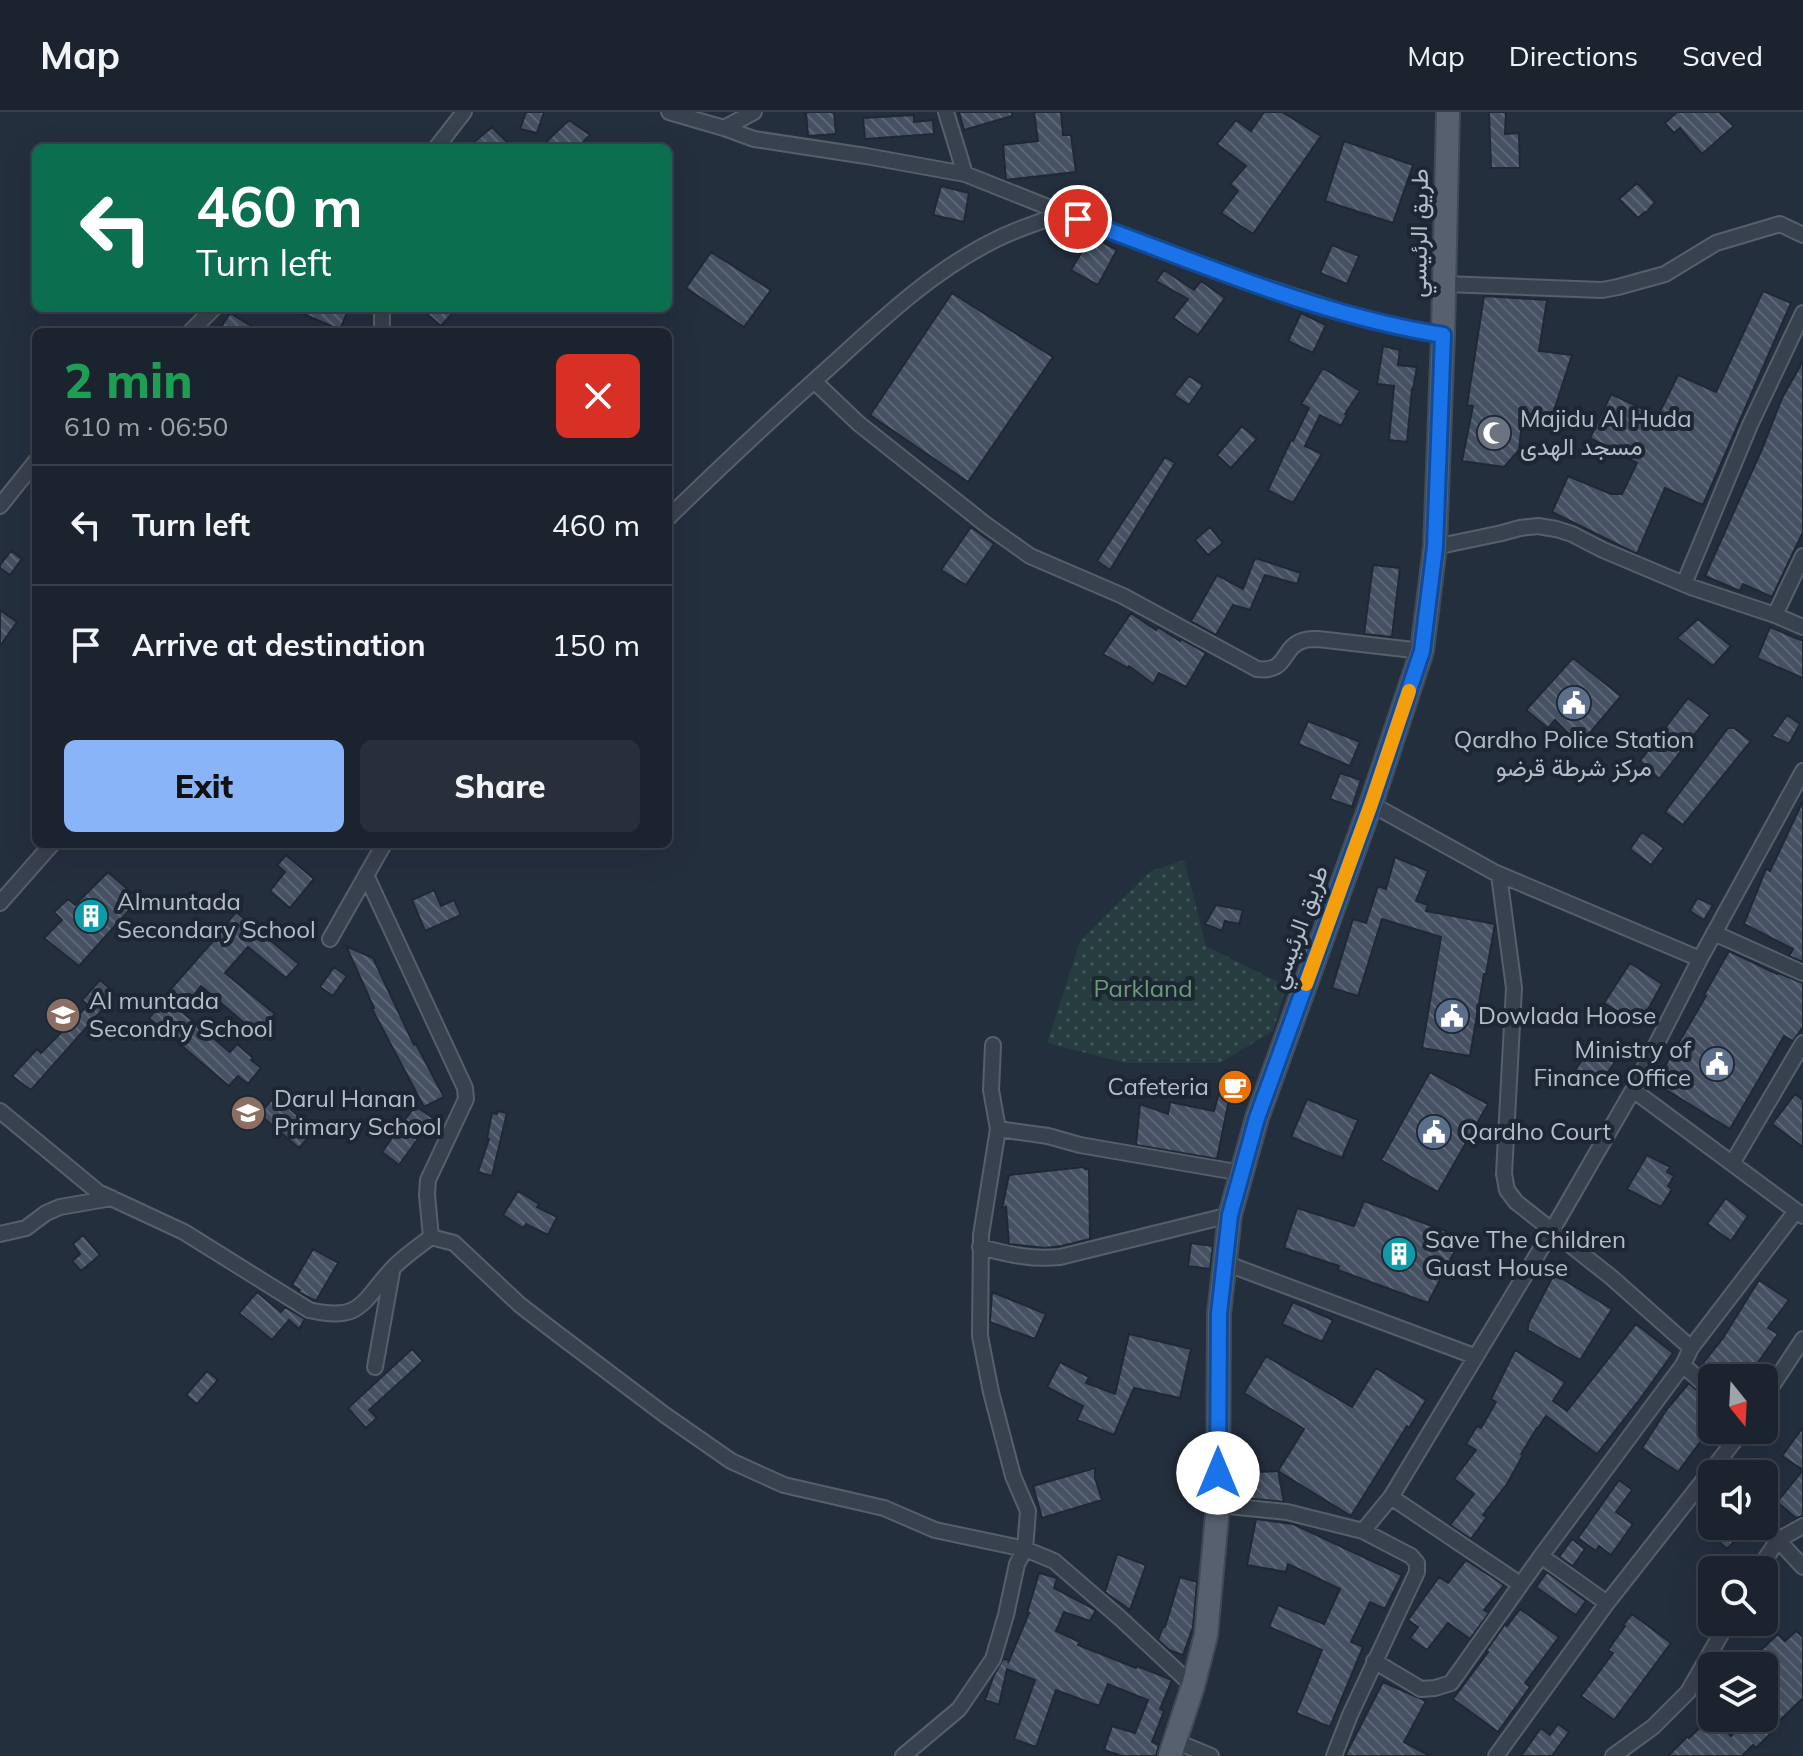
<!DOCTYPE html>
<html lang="en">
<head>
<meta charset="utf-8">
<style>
	body { margin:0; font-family:Mulish,Vazirmatn,sans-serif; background:#282f3a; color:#f1f3f6; height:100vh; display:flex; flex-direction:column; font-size:30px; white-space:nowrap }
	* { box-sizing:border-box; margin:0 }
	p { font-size:26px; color:#a0a4aa }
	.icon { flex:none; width:44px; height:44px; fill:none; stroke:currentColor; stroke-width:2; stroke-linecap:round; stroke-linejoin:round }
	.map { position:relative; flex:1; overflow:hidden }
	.panel { position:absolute; left:32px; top:216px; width:640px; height:520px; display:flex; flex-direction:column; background:#1b232e; border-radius:12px; box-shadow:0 8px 32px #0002,0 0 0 2px #39404a }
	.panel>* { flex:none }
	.guide { position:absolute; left:32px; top:32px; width:640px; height:168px; border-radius:12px; box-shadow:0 8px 32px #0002,0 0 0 2px #39404a; background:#0b6e4f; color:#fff; overflow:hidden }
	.needle { width:52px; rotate:162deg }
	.buttons { position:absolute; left:1698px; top:1252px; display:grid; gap:16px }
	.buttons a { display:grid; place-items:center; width:80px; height:80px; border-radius:12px; background:#1b232e; box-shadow:0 8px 32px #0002,0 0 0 2px #39404a; font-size:40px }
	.pin { position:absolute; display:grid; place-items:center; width:68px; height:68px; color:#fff; margin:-34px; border:4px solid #fff; border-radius:50%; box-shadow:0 2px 8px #0007 }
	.me { position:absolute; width:88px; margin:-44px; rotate:0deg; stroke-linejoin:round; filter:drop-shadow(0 0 6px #0008) }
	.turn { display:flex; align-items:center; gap:28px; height:168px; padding:0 32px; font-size:36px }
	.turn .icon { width:104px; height:104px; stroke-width:2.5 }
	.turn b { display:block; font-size:56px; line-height:68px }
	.round { display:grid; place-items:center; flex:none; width:84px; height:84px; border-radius:12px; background:#282f3a }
	.head { display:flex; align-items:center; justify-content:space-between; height:136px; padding:0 32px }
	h1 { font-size:48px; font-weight:800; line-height:60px; color:#1e9e55 }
	.primary-button { display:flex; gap:16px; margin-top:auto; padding:16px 32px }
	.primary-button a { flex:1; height:92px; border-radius:12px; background:#8ab4f8; color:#111; font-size:32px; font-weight:800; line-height:92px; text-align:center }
	.primary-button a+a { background:#282f3a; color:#f1f3f6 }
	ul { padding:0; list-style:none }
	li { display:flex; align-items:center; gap:24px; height:120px; padding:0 32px; border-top:2px solid #39404a }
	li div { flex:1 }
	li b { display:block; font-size:30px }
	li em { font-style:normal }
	header { display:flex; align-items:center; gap:48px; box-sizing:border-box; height:112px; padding:0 40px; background:#1b232e; border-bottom:2px solid #39404a }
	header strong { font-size:38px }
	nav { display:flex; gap:44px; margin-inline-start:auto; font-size:28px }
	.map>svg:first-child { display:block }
</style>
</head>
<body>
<header>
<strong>Map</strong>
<nav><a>Map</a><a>Directions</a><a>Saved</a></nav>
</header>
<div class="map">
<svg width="1803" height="1644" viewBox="0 0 1803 1644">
	<defs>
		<pattern id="park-dots" width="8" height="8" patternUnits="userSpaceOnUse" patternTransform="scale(2)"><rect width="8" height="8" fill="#263c3f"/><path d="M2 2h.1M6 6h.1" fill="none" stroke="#435659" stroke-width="1.8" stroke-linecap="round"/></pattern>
		<pattern id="building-back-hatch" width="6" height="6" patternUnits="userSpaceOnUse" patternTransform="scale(2)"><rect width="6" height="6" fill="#455162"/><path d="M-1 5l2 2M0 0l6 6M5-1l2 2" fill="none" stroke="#5d6877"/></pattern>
	</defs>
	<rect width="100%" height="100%" fill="#242f3e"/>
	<!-- park -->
	<path fill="url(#park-dots)" d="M1184 748 1206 834 1286 874 1273 919 1220 951H1126L1047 931 1080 829 1151 759Z"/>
	<!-- building -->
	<path fill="url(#building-back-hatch)" stroke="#1f2835" stroke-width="2" d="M526 0H544L537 21 520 17Z
		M806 0H834L836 22 808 24Z
		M959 0H1012V4L964 18Z
		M1034 0H1061L1063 23H1071L1076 60 1006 68 1003 33 1038 29Z
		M1264 0H1282L1321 24 1253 122 1221 101 1238 79 1230 72 1246 54 1217 32 1236 8 1251 19Z
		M1489 0H1506L1505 22 1519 21 1520 56H1491Z
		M1677 0H1719L1734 14 1702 42 1680 16 1674 21 1665 11Z
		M914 3V10L933 8 934 22 865 27 863 6Z
		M569 8 590 23 577 36H554L547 29Z
		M492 15 513 36H467Z
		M1344 29 1413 53 1393 111 1325 89Z
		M1637 71 1655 90 1646 101 1645 100 1638 106 1619 87Z
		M941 74 969 81 964 110 933 103Z
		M1091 124 1117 138 1098 173 1071 158Z
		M1332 133 1359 144 1347 172 1320 161Z
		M711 140 771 178 744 215 686 176Z
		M1164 158 1194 178 1201 169 1225 186 1198 223 1173 206 1188 187 1156 169Z
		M1763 179 1791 191 1703 393 1665 376 1637 442 1552 400 1568 364 1611 382H1622L1637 351 1590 326 1611 282 1658 304 1678 263 1716 280Z
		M952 181 1053 245 968 370 870 303Z
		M1484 184 1547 188 1539 239 1572 243 1552 305 1523 301 1519 338 1504 355 1462 349 1473 294 1467 293Z
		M290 196H349L340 218Z
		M420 196H457L441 214Z
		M230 201 261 220H218Z
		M1301 201 1326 213 1313 241 1288 229Z
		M1383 234 1400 238 1398 253 1417 255 1413 277H1412L1407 330 1389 328 1394 274 1377 272Z
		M1803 249V420L1772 485 1743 472 1740 479 1705 464 1762 337 1782 286Z
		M1323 256 1360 279 1345 302 1347 303 1341 314 1320 303 1305 334 1322 342 1293 391 1268 378 1291 328 1293 329 1309 296 1301 292Z
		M1189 264 1203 273 1189 293 1174 283Z
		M1242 314 1257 327 1231 356 1217 343Z
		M1165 345 1175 351 1110 458 1097 449Z
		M971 415 994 432 966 473 941 458Z
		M1210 415 1223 431 1208 443 1195 428Z
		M11 439 22 447 10 463 0 456V453Z
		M1255 446 1301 461 1297 472 1265 463 1250 498 1233 493 1216 523 1191 509 1217 463 1243 477Z
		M1373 453 1400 456 1392 525 1364 522Z
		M0 498 17 510 0 534Z
		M1131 501 1156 518 1158 515 1180 529 1181 527 1206 541 1186 575 1159 561 1153 572 1129 554 1128 556 1103 542Z
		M1698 507 1731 534 1713 554 1677 526Z
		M1770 515 1803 529V566L1757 546Z
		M1573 546 1621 584 1584 628 1578 620 1573 626 1555 608 1548 616 1526 598Z
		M1688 586 1710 603 1659 667 1640 649Z
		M1787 603 1800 612 1789 632 1772 624Z
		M1308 609 1360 630 1350 654 1298 632Z
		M1728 616H1734L1751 629 1683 713 1665 700Z
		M1340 661 1361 668 1352 695 1330 687Z
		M1803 689V850L1789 844 1793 837 1744 812 1766 757 1770 759Z
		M1642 720 1664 736 1651 753 1630 737Z
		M286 743 314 767 290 796 270 779 285 760 277 753Z
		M1395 745 1428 759 1416 789 1428 793 1426 799 1495 812 1486 862H1484L1470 944 1422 936 1441 825 1382 807 1358 884 1332 876 1353 807 1366 811 1378 774 1386 777Z
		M108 760 139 787 79 854 44 826 62 808 54 800 68 787 75 793Z
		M434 778 441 794 454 788 461 803 425 819 412 788Z
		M1697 786 1713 793 1704 808 1690 799Z
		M1216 793 1243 798 1239 812 1225 809 1222 819 1205 812Z
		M236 800 299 852 286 866 248 835 225 861 275 902 256 921 201 874 181 899 230 940 237 932 253 946 251 948 261 956 248 972 238 964 229 974 149 906 171 881 169 879 229 811 228 810Z
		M346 834 373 846 414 933 416 932 444 985 424 995 372 897 374 896Z
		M1729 839 1777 862 1778 861 1803 871V915L1793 929 1784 924 1730 1017 1655 971 1706 884 1704 883Z
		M1630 851 1662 872 1646 901 1638 912 1604 891Z
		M334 855 347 864 333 884 320 875Z
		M100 868 116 882 31 978 12 964 37 937 41 941 88 893 82 888Z
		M1593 931 1617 947 1596 977 1574 960Z
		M1225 958 1253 966 1245 992 1229 988 1217 1047 1136 1033 1140 992 1168 1002 1170 990 1214 999Z
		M1430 960 1488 992 1438 1080 1381 1048Z
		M1795 982 1803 988V1035L1772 1012Z
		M275 984 315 1018 299 1036 259 1002Z
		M1307 987 1358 1008 1342 1046 1291 1025Z
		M415 994 433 1006 399 1053 382 1040Z
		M498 999 507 1001 492 1064 478 1060 489 1027 487 1026 492 1001 497 1002Z
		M1647 1043 1670 1055 1667 1060 1674 1064 1668 1074 1672 1077 1661 1095 1627 1077Z
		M1084 1055 1085 1057H1089L1090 1127 1062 1134 1045 1136 1009 1132 1006 1095 1002 1096 1009 1063Z
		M518 1079 539 1092 537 1095 557 1105 548 1123 526 1112 523 1116 503 1103Z
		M1726 1086 1748 1104 1731 1129 1707 1112Z
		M1364 1089 1462 1125 1428 1191 1338 1158 1339 1154 1284 1136 1297 1096 1354 1114Z
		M83 1123 100 1143 81 1159 72 1149 80 1142 73 1132Z
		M1191 1131 1213 1134 1210 1157 1188 1154Z
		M313 1137 338 1151 316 1189 298 1180 300 1178 292 1173Z
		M1554 1162 1612 1197 1580 1248 1528 1218V1212Z
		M1759 1168 1789 1188 1768 1216 1778 1222 1747 1266H1712L1700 1255 1723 1226Z
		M257 1180 281 1200 285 1195 305 1207 299 1217 289 1208 272 1228 239 1201Z
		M992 1180 1046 1202 1035 1227 990 1210Z
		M1293 1190 1333 1208 1322 1230 1282 1212Z
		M1636 1212 1673 1241 1640 1287 1597 1342 1546 1304 1538 1316H1537L1521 1342 1523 1343 1507 1372 1483 1403 1487 1405 1471 1427 1450 1413 1474 1382 1454 1367 1476 1338 1466 1332 1477 1314 1481 1316 1496 1290 1491 1287 1515 1238 1565 1270 1553 1289 1567 1299Z
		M1129 1222 1191 1237 1180 1286 1134 1276 1114 1323 1077 1308 1083 1294 1047 1275 1060 1250 1089 1265 1086 1271 1115 1282Z
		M412 1237 423 1249 369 1298 377 1306 366 1316 348 1296Z
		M1266 1244 1352 1295 1376 1256 1426 1288 1409 1316 1407 1314 1351 1404 1278 1359 1304 1317 1244 1281Z
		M207 1259 218 1268 197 1292 186 1283Z
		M1689 1271 1705 1286 1712 1289V1314L1678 1360 1642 1336 1667 1297Z
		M1803 1315V1358L1782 1344Z
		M1095 1356V1366L1102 1388 1042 1406 1033 1374Z
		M1803 1358V1404L1796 1406 1777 1390Z
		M1278 1359 1284 1390 1244 1386 1242 1361Z
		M1619 1368 1632 1378 1616 1400 1633 1412 1611 1443 1599 1434 1596 1439 1578 1426Z
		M1256 1407 1293 1412 1402 1463 1385 1497 1370 1490 1351 1530 1363 1535 1330 1615 1296 1601 1322 1538 1269 1515 1278 1493 1324 1512 1340 1477 1288 1452 1286 1460 1247 1453Z
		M1702 1414H1749L1727 1437Z
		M1572 1427 1585 1437 1573 1454 1559 1445Z
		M1117 1442 1146 1453 1130 1498 1105 1480Z
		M1466 1448 1504 1473 1484 1498 1489 1501 1470 1527 1448 1511 1427 1538 1410 1526 1418 1515 1408 1508 1439 1465 1448 1471Z
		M1547 1460 1586 1489 1576 1503 1536 1475Z
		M1039 1461 1057 1466 1054 1476 1096 1498 1090 1509 1064 1500 1056 1519 1080 1530 1078 1533 1136 1556 1137 1554 1172 1568 1160 1597 1164 1599 1152 1630 1159 1633 1156 1644H1122L1104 1638 1112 1614 1135 1621 1148 1588 1108 1572 1099 1594 1056 1578 1036 1635 1014 1627 1035 1568 1007 1557 999 1593 985 1588 994 1563 1003 1547 1009 1548 1008 1551 1029 1501H1027Z
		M1180 1465 1197 1470 1193 1515 1183 1543 1169 1538 1158 1528 1163 1515H1165Z
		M1520 1497 1559 1525 1525 1571 1530 1575 1498 1620 1453 1587 1488 1540 1486 1539 1505 1512 1507 1514Z
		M1632 1502 1671 1531 1614 1608 1581 1584 1613 1541 1608 1538 1625 1514 1623 1513Z
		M1796 1519 1803 1525V1586L1771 1617 1773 1619 1756 1636 1753 1633 1742 1644H1668L1688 1624 1689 1626 1711 1605 1731 1624 1748 1606H1764V1554H1748L1763 1540 1761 1538 1778 1522 1785 1529Z
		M1383 1570 1426 1589 1404 1630 1430 1644H1345Z
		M1558 1612 1569 1620 1552 1644H1521L1541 1616 1550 1623Z"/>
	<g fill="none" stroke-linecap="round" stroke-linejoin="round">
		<!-- street casing -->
		<g stroke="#565f6c" stroke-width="18">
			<path id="street" d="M669 0 724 16 754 27 866 44 965 62 1078 107 1244 168 1367 208 1443 223
				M946 0 965 62
				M724 16 754 0
				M436 36 464 0
				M1444 172 1602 178 1618 175 1665 162 1716 131 1780 112 1803 123
				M382 196V220
				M190 220 214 196
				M814 269 858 311 985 412 1030 444 1123 484 1257 557C1290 561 1280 534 1305 528 1309 527 1314 527 1318 527L1422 539
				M0 394 36 349
				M668 406C722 353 777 302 833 252 883 206 935 157 997 127 1019 116 1042 109 1065 101
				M1435 435 1502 421 1520 416 1538 414 1556 417 1572 422 1603 438 1691 475 1775 503 1803 515
				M1684 472 1750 313 1803 201
				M1775 503 1803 444
				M1371 692 1494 760 1700 847
				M1494 760 1499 763 1514 876 1504 1062 1507 1078 1516 1090 1611 1165 1691 1236
				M366 763 465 976 466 987 428 1068 427 1083 431 1125
				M0 791 52 732
				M1714 821 1803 861
				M330 827 384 732
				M993 933 991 978 998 1017 981 1123 980 1224 991 1280 1013 1364 1028 1399 1025 1437 1054 1449 1120 1506 1193 1574
				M1633 978 1803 1104
				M0 999 98 1080 184 1120 309 1198C361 1210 361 1191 392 1157 403 1145 418 1135 431 1125L454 1131 520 1193 555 1220 665 1303 731 1349 784 1373 884 1396 935 1418 1025 1437 1017 1452 1006 1503 993 1547 959 1597 903 1644
				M998 1017 1048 1024 1080 1033 1242 1061
				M1733 1050 1803 931
				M0 1122 26 1116 46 1101 60 1095 112 1086
				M980 1135C1008 1142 1030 1148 1060 1145L1230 1103
				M1225 1151 1474 1244
				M1683 1253 1712 1279
				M375 1255 392 1160
				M1764 1286 1803 1227
				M1391 1385 1520 1472
				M1218 1393 1287 1400 1363 1419 1411 1444 1417 1451V1460L1350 1603 1334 1644
				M1764 1409 1778 1428 1803 1455
				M1363 1419 1391 1385 1551 1120 1633 978 1700 847 1803 659
				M1541 1444 1607 1491
				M1758 1458 1778 1428 1803 1414
				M1374 1549 1421 1577 1435 1576 1451 1571 1541 1444 1683 1253 1691 1236 1796 1099
				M1175 1629 1211 1644
				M1496 1644 1607 1491 1743 1318
				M1613 1644 1653 1615 1688 1580 1728 1510"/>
		</g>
		<!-- primary casing -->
		<g stroke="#414a57" stroke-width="26">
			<path id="primary" d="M1170 1644 1193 1574 1206 1523 1218 1393 1219 1202 1230 1103 1257 1006 1371 692 1422 539 1435 435 1443 223 1448 0"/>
		</g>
		<!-- street -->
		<use href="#street" stroke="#38414e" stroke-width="14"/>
		<!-- primary -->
		<use href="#primary" stroke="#56606e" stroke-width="22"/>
	</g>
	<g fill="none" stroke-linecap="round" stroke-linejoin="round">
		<!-- route casing -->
		<g stroke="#114b97" stroke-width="20">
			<path id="route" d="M1078 107C1198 150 1317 203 1443 223L1435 435 1422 539 1371 692 1257 1006 1230 1103 1219 1202 1218 1361"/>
		</g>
		<!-- route -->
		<use href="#route" stroke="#1a73e8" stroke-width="14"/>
		<!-- slow -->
		<path stroke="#f59e0b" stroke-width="14" d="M1306 872 1371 692 1409 579"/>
	</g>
	<!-- icons -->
	<defs>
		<g id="mosque-disc" transform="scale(1.8)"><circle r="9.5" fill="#6b7280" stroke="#1d2633"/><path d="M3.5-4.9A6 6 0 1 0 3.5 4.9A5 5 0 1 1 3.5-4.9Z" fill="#fff"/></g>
		<g id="civic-disc" transform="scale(1.8)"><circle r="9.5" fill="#5c6f8a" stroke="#1d2633"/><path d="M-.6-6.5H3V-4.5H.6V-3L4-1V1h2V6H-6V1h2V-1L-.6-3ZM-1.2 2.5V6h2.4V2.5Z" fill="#fff"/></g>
		<g id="building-disc" transform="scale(1.8)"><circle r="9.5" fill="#0f9aa8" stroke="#1d2633"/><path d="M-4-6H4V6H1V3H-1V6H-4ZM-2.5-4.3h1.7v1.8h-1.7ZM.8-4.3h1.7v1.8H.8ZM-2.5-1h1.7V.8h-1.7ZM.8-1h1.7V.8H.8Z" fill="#fff"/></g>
		<g id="school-disc" transform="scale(1.8)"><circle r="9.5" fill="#8d6e63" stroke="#1d2633"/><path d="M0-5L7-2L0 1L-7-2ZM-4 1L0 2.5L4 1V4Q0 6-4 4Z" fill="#fff"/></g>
		<g id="cafe-disc" transform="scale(1.8)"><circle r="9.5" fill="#e8710a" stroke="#1d2633"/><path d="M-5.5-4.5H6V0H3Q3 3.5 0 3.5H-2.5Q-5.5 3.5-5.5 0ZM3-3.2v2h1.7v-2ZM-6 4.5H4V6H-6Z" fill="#fff"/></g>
	</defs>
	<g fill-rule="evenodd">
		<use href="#mosque-disc" x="1494" y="321"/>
		<use href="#civic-disc" x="1574" y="591"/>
		<use href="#building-disc" x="91" y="804"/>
		<use href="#school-disc" x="63" y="903"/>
		<use href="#civic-disc" x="1452" y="904"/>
		<use href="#civic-disc" x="1717" y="952"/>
		<use href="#cafe-disc" x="1235" y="975"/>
		<use href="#school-disc" x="248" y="1001"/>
		<use href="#civic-disc" x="1434" y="1020"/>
		<use href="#building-disc" x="1399" y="1142"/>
	</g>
	<g text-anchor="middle" stroke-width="8" stroke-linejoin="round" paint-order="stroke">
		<!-- street labels -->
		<g font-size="24" fill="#b4bcc9" stroke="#1d2633">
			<text transform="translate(1419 121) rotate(-89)" y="8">طريق الرئيسي</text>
			<text transform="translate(1299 815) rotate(-70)" y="8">طريق الرئيسي</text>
		</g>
		<!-- poi labels -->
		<g font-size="24" fill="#b4bcc9" stroke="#1d2633" text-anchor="start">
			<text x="1520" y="315">Majidu Al Huda<tspan x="1520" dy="28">مسجد الهدى</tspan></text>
			<text x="1574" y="636" text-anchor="middle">Qardho Police Station<tspan x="1574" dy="28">مركز شرطة قرضو</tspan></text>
			<text x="117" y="798">Almuntada<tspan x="117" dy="28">Secondary School</tspan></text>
			<text x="89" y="897">Al muntada<tspan x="89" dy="28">Secondry School</tspan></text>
			<text x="1478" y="912">Dowlada Hoose</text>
			<text x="1691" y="946" text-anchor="end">Ministry of<tspan x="1691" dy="28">Finance Office</tspan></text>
			<text x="1209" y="983" text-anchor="end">Cafeteria</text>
			<text x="274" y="995">Darul Hanan<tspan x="274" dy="28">Primary School</tspan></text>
			<text x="1460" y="1028">Qardho Court</text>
			<text x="1425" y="1136">Save The Children<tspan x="1425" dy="28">Guast House</tspan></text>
		</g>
		<!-- park labels -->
		<g font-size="24" fill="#6b9a76" stroke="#1d2633">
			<text x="1143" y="885">Parkland</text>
		</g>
	</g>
</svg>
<div class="buttons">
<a><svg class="needle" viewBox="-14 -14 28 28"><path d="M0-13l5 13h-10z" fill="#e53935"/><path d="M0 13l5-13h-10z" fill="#a0a4aa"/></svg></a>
<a><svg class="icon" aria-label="sound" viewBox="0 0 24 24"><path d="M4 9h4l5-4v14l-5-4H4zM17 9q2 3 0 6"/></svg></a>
<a><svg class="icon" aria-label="search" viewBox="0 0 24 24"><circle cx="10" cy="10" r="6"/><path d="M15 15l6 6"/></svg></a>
<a><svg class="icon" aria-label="layers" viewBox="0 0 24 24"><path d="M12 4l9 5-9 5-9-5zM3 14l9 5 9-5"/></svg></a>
</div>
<div class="pin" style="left:1078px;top:107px;background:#d93025"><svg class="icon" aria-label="arrive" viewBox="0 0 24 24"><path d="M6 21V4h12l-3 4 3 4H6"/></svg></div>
<svg class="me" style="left:1218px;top:1361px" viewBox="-20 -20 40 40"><circle r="19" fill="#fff"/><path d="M0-13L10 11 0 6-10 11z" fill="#1a73e8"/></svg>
<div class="guide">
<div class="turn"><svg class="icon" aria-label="left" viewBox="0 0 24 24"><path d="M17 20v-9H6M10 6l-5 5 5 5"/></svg><div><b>460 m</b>Turn left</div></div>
</div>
<section class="panel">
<div class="head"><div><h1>2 min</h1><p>610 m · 06:50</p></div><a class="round" style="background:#d93025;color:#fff"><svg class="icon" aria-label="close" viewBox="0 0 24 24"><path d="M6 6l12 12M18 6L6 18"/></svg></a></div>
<ul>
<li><svg class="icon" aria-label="left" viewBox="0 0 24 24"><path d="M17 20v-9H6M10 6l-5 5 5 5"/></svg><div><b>Turn left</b></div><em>460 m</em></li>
<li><svg class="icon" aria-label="arrive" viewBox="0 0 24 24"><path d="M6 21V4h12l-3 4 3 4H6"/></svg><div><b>Arrive at destination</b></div><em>150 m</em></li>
</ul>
<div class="primary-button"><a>Exit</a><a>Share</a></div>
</section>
</div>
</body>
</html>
